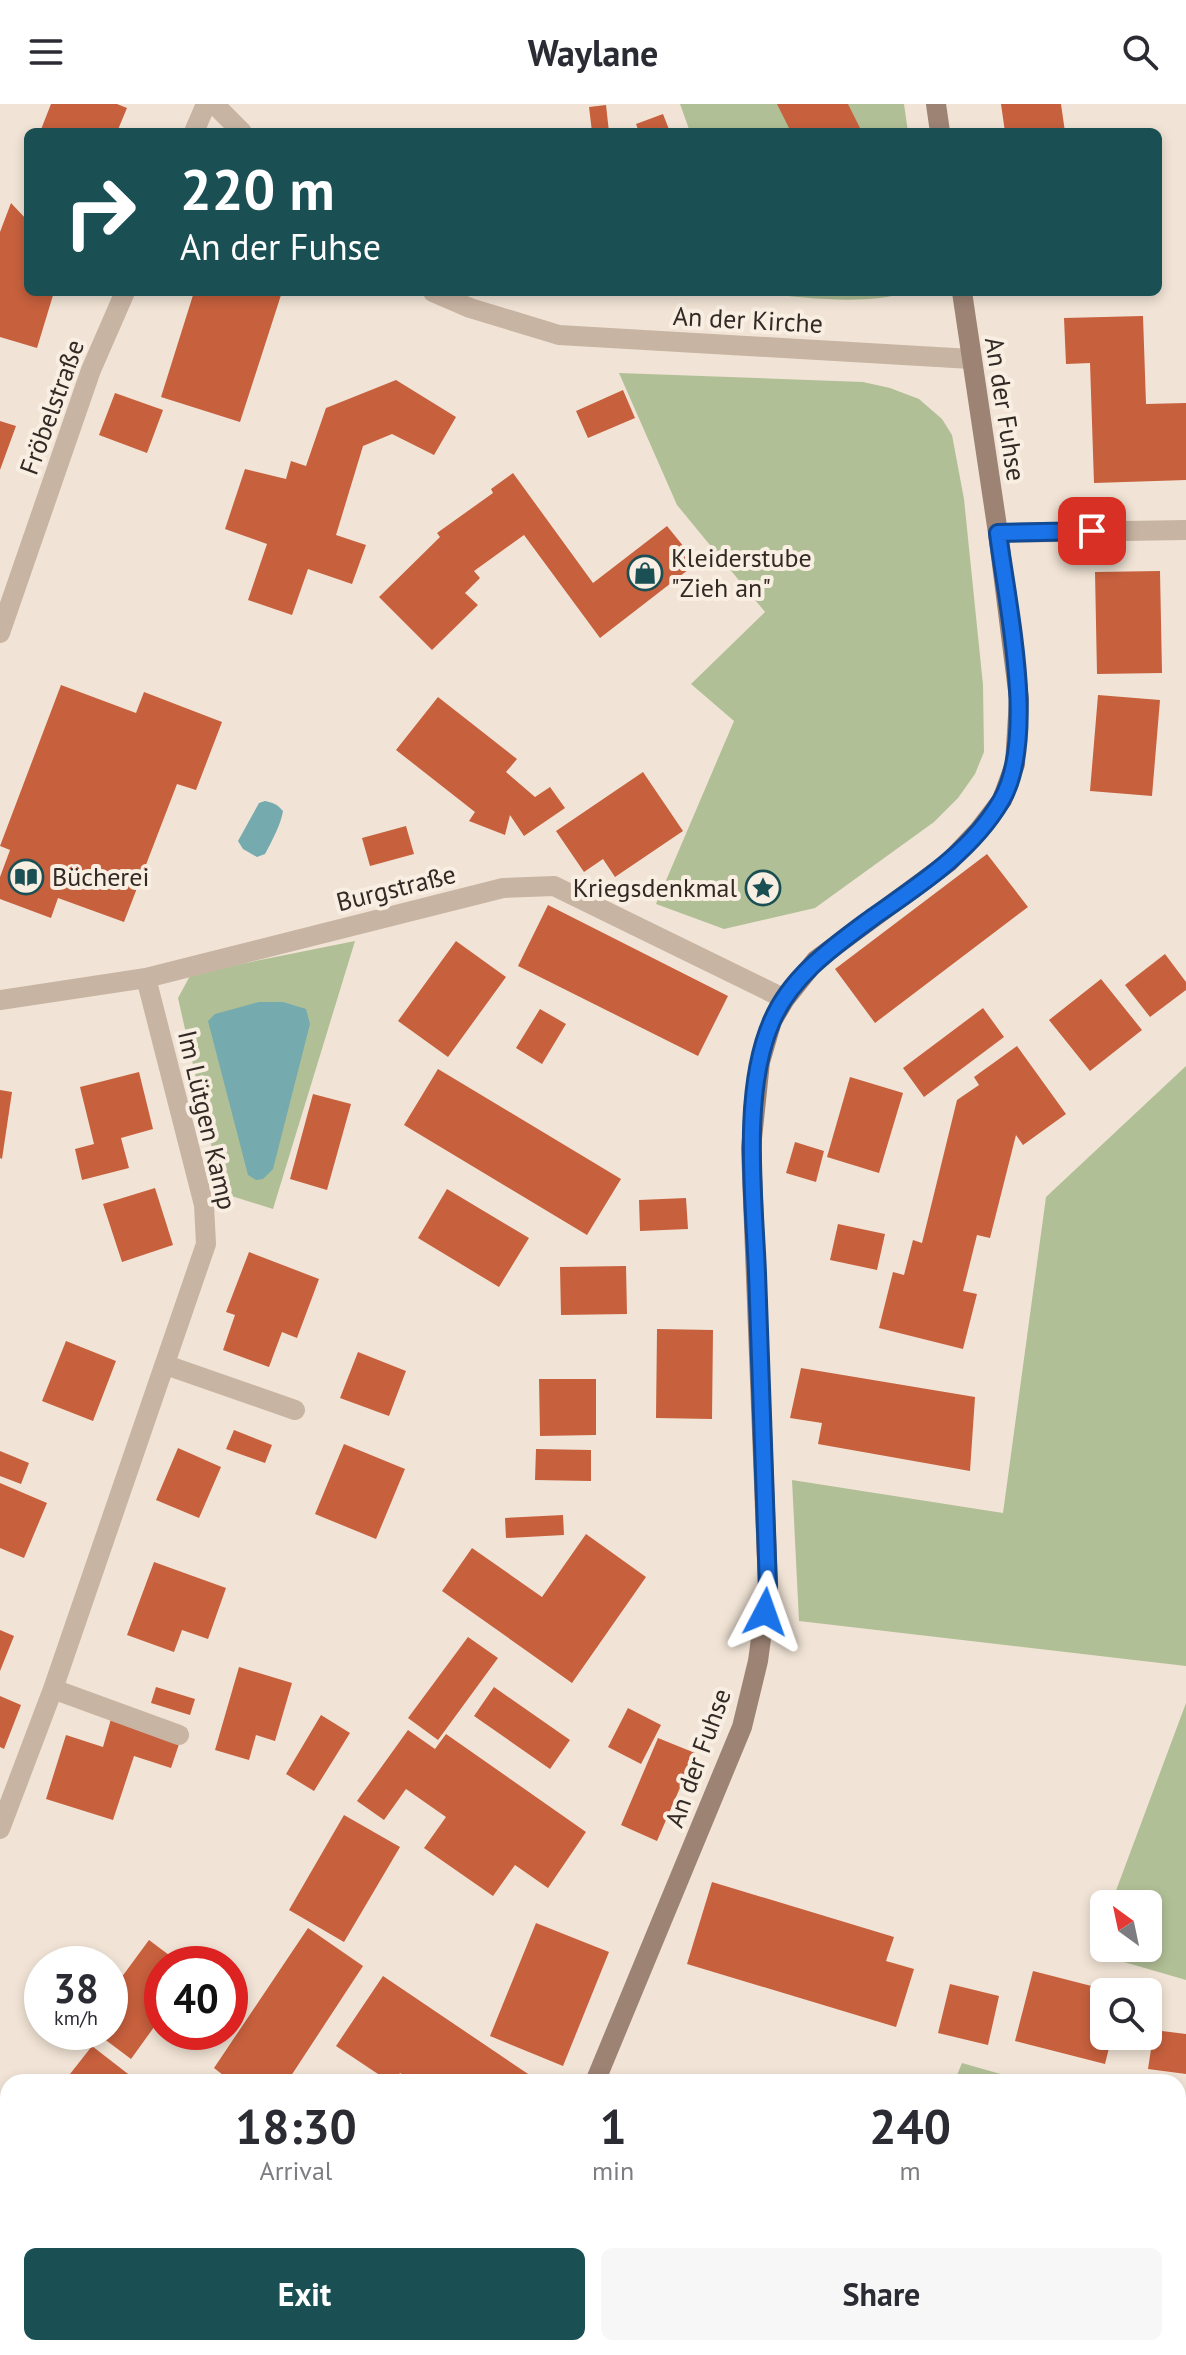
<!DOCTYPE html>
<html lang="en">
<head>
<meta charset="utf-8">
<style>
	body { margin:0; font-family:"PT Sans",sans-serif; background:#f7f7f7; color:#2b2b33; height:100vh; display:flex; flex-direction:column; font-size:30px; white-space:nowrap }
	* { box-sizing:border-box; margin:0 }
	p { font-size:26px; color:#7c7c81 }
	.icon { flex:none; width:44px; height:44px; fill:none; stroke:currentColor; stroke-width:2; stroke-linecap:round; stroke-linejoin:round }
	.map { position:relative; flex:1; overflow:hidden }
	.side { position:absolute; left:0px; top:1970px; width:1186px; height:282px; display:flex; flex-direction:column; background:#fff; border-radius:24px 24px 0 0; box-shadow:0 4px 12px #0003 }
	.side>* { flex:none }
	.guide { position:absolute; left:24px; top:24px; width:1138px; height:168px; border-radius:12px; box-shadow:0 4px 12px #0003; background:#1a5054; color:#fff; overflow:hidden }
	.needle { width:52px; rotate:327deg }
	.tools { position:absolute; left:1090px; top:1786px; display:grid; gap:16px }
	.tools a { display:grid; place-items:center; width:72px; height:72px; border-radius:12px; background:#fff; box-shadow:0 4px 12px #0003; font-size:40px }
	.speed { position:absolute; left:24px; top:1842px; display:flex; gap:16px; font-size:40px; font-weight:700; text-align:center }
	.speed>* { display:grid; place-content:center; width:104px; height:104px; border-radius:50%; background:#fff; box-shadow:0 4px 12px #0003; line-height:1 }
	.speed small { font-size:20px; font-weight:400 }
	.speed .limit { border:12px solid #d22; background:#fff; color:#111 }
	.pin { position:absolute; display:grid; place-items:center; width:68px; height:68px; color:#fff; margin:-34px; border-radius:16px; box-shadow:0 4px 12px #0006 }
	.me { position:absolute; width:88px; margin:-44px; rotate:4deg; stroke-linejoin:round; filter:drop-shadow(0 0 6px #0008) }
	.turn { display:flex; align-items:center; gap:28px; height:168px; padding:0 24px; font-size:36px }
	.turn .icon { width:104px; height:104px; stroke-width:2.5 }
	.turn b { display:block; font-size:56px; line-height:68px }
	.eta { display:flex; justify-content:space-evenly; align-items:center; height:136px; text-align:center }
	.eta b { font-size:48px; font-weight:700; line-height:56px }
	.button { display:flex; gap:16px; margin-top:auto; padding:16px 24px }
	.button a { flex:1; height:92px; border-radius:12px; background:#1a5054; color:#fff; font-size:32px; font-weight:700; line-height:92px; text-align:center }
	.button a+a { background:#f7f7f7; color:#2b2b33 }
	header { display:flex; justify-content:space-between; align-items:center; height:104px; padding:0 24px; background:#fff; font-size:36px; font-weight:700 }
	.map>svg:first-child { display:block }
</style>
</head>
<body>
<header><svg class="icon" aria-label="menu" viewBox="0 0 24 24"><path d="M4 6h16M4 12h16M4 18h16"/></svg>Waylane<svg class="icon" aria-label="search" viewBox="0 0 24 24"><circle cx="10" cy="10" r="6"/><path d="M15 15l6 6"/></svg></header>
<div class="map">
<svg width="1186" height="2251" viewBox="0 0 1186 2251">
	<rect width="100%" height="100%" fill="#f1e4d6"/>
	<!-- green -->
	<path fill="#b1bf96" d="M680 0H904L908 28H690Z
		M746 188H907C864 203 792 192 746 188Z
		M619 269 863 278 890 284 919 295 942 315 952 331 964 395 983 581 984 648 975 670 958 694 934 718 815 804 724 825 656 800 734 617 691 580 765 508 677 401Z
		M355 837 273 1105 222 1089 178 894 191 870Z
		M1186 962V1562L799 1517 792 1376 1003 1409 1046 1093Z
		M1186 1599V1876L1093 1849 1104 1820V1844H1148V1800H1111Z
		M962 1959 1028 1978H954Z
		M1178 2022 1186 2024V2251H830L833 2244H1178Z"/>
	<!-- water -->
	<path fill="#75abae" d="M265 697C274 699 277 700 283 707 281 720 272 737 265 750L257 753 243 745 238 737 259 699Z
		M259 898H283L306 905 310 920 273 1065 263 1075 256 1076 248 1071 208 917 215 910Z"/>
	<!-- building -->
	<path fill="#c7603d" d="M51 0H117L127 4 117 28H40Z
		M777 0H848L862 28H791Z
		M1001 0H1061L1065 28H1005Z
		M606 1 609 28H592L589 3Z
		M663 10 670 28H639L636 20Z
		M11 99 28 117V188H54L37 244 0 233V128Z
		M194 188H282L240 318 161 293Z
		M1143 212 1146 300 1186 299V376L1094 379 1090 259 1066 260 1064 214Z
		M396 276 456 313 434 351 392 330 363 342 336 431 366 441 352 480 308 465 292 511 248 496 267 440 225 425 245 365 286 375 291 357 306 362 326 304Z
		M623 286 635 314 588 334 576 307Z
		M115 289 163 306 147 349 99 331Z
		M0 317 16 322 0 366Z
		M513 369 593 479 667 422 697 459 600 534 524 431 474 467 480 474 465 489 478 501 432 546 379 493 440 433 437 429 493 389 491 385Z
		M1160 467 1162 569 1097 570 1095 468Z
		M61 581 136 609 144 588 222 618 196 686 177 680 124 818 58 794 51 814 0 795V773L10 746 0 742Z
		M1098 591 1160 596 1152 692 1090 687Z
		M438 593 517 655 506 668 535 693 550 683 565 704 524 732 510 711 505 731 469 717 475 708 396 646Z
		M643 668 683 727 615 773 603 755 584 768 556 727Z
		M406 722 414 750 370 762 362 734Z
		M987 750 1028 803 875 919 835 865Z
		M548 801 728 892 698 952 518 862Z
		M456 837 506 873 448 953 398 917Z
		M1165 850 1186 878V886L1150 913 1125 881Z
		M1101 875 1142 926 1090 967 1049 916Z
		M983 904 1004 933 924 993 903 964Z
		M540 905 566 920 542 960 516 944Z
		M1017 942 1066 1010 1023 1041 1016 1031 990 1134 977 1131 963 1187 977 1190 963 1245 879 1224 893 1168 904 1171 913 1136 922 1139 957 996 979 981 974 973Z
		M438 965 621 1075 587 1131 404 1021Z
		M139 968 153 1025 121 1034 129 1064 82 1076 75 1045 94 1040 80 983Z
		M850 973 903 989 879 1069 827 1053Z
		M0 986 12 988 2 1055 0 1054Z
		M313 990 351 1000 327 1086 290 1075Z
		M795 1038 824 1047 816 1078 786 1069Z
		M155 1084 173 1141 122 1158 103 1100Z
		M447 1085 529 1134 499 1183 418 1134Z
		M686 1094 688 1125 640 1127 639 1096Z
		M838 1120 885 1130 877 1166 830 1156Z
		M249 1148 319 1175 297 1234 282 1228 269 1263 223 1246 235 1211 226 1208Z
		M626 1162 627 1210 561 1211 560 1163Z
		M657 1225 713 1226 712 1315 656 1314Z
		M66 1237 116 1257 93 1317 42 1297Z
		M358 1248 406 1267 389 1312 340 1294Z
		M801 1264 975 1293 970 1367 818 1340 822 1319 790 1314Z
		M539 1275H596V1331L540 1332Z
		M234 1326 272 1341 265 1359 226 1345Z
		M344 1340 405 1365 376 1435 315 1410Z
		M178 1344 221 1363 199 1414 156 1396Z
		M536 1345 591 1346V1377L535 1376Z
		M0 1347 29 1359 21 1380 0 1372Z
		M0 1379 47 1399 24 1454 0 1444Z
		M563 1411 564 1431 506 1434 505 1414Z
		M586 1430 646 1473 572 1579 442 1487 472 1444 542 1493Z
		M154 1458 226 1484 208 1535 182 1526 174 1548 127 1531Z
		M0 1526 14 1532 0 1567Z
		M468 1533 498 1554 438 1636 408 1614Z
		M239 1563 292 1579 275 1637 256 1631 249 1656 215 1646Z
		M156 1583 195 1595 190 1611 151 1599Z
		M494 1583 570 1636 550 1665 474 1612Z
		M0 1592 21 1601 4 1645 0 1643Z
		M628 1604 661 1621 641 1660 608 1643Z
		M321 1611 350 1629 314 1687 286 1670Z
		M111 1615 180 1637 171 1664 134 1652 113 1716 46 1695 66 1631 103 1643Z
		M408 1626 435 1645 446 1630 586 1728 548 1784 515 1761 493 1792 424 1744 446 1713 406 1685 384 1716 357 1697Z
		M658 1634 695 1649 657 1737 621 1721Z
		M344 1711 400 1743 344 1838 289 1806Z
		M712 1778 894 1833 886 1857 914 1865 896 1923 687 1860Z
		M536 1819 609 1848 563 1962 490 1932Z
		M308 1824 363 1862 287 1978H232L214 1964Z
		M149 1836 181 1860H162V1912L131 1955 95 1928H110V1889Z
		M1033 1867 1111 1887 1104 1888V1932H1112L1105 1960 1015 1937Z
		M383 1872 540 1978H413L400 1969 394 1978H390L336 1942Z
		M950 1880 999 1892 988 1941 938 1929Z
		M1154 1926 1186 1930V1970L1148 1965Z
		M92 1942 132 1973 128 1978H80L70 1970Z
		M65 2244H91L102 2251 106 2244H124L135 2251H61Z
		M440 2244H533L546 2251H436Z
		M667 2244H772L768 2251H663Z"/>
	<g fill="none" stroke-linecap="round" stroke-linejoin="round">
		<!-- street -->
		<path stroke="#c8b4a2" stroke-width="20" d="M214 0 242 28
			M194 28 206 0
			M433 188 470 204 559 231 971 255
			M998 429 1186 426
			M0 529 91 266 125 188
			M0 896 146 874 503 784 554 782 785 895
			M166 1261 295 1306
			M53 1585 179 1631
			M0 1725 53 1585 206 1140 204 1101 146 874"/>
		<!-- secondary -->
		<path stroke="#9c8374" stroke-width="20" d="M936 0 940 28
			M595 1978 742 1623 758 1557 768 1483 751 1044 760 958 772 917 785 895 816 856 949 758 979 726 1002 696 1015 660 1019 595 998 429 962 188
			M372 2251 378 2244"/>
	</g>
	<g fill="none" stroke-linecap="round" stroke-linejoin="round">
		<!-- route casing -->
		<g stroke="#114b97" stroke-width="20">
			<path id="route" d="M765 1508 768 1483C764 1378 760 1273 757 1169 754 1093 741 987 772 917 791 872 834 842 872 814 919 781 971 748 1001 697 1038 634 1007 501 998 429L1092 427"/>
		</g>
		<!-- route -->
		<use href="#route" stroke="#1a73e8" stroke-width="14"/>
	</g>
	<!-- icons -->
	<defs>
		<g id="shop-ring" transform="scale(1.8)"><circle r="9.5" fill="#f9eee2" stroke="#1a5054" stroke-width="1.5"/><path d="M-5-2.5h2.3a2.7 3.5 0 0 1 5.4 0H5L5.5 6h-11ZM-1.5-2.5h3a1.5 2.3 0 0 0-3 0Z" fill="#1a5054"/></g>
		<g id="library-ring" transform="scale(1.8)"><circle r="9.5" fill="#f9eee2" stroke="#1a5054" stroke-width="1.5"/><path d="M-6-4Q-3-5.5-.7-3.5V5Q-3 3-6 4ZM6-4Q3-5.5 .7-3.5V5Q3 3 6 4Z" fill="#1a5054"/></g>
		<g id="sight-ring" transform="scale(1.8)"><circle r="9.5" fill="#f9eee2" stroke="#1a5054" stroke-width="1.5"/><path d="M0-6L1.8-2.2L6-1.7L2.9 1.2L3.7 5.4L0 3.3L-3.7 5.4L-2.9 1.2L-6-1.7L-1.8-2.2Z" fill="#1a5054"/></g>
	</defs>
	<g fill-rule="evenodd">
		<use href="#shop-ring" x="645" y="469"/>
		<use href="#library-ring" x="26" y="773"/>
		<use href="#sight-ring" x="763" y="784"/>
	</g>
	<g text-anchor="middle" stroke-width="8" stroke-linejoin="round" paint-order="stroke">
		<!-- street labels -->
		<g font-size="26" fill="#332925" stroke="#f9eee2">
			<text transform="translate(748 216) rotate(3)" y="9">An der Kirche</text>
			<text transform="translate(52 303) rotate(-70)" y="9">Fröbelstraße</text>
			<text transform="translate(1005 305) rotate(81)" y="9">An der Fuhse</text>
			<text transform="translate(396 784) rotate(-14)" y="9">Burgstraße</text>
			<text transform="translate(207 1016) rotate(77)" y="9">Im Lütgen Kamp</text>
			<text transform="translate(698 1654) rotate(-70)" y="9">An der Fuhse</text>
		</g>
		<!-- poi labels -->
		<g font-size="26" fill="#332925" stroke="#f9eee2" text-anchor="start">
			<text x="671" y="463">Kleiderstube<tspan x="671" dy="30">"Zieh an"</tspan></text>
			<text x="52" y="782">Bücherei</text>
			<text x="737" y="793" text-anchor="end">Kriegsdenkmal</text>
		</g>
	</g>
</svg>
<div class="tools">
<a><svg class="needle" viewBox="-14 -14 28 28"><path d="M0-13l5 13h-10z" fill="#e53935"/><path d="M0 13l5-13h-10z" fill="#7c7c81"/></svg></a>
<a><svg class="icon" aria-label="search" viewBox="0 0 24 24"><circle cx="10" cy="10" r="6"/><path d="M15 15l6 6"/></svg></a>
</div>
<div class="speed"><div>38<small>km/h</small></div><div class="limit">40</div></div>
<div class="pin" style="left:1092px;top:427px;background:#d93025"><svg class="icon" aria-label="arrive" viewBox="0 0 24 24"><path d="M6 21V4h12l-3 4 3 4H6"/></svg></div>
<svg class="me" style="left:765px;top:1508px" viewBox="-20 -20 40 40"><path d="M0-17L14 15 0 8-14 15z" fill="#1a73e8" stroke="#fff" stroke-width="4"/></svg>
<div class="guide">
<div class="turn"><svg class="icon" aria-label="right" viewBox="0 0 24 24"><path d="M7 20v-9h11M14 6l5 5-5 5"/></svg><div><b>220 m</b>An der Fuhse</div></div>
</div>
<section class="side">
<div class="eta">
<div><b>18:30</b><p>Arrival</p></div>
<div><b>1</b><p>min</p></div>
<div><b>240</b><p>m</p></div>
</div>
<div class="button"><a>Exit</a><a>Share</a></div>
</section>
</div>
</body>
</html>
